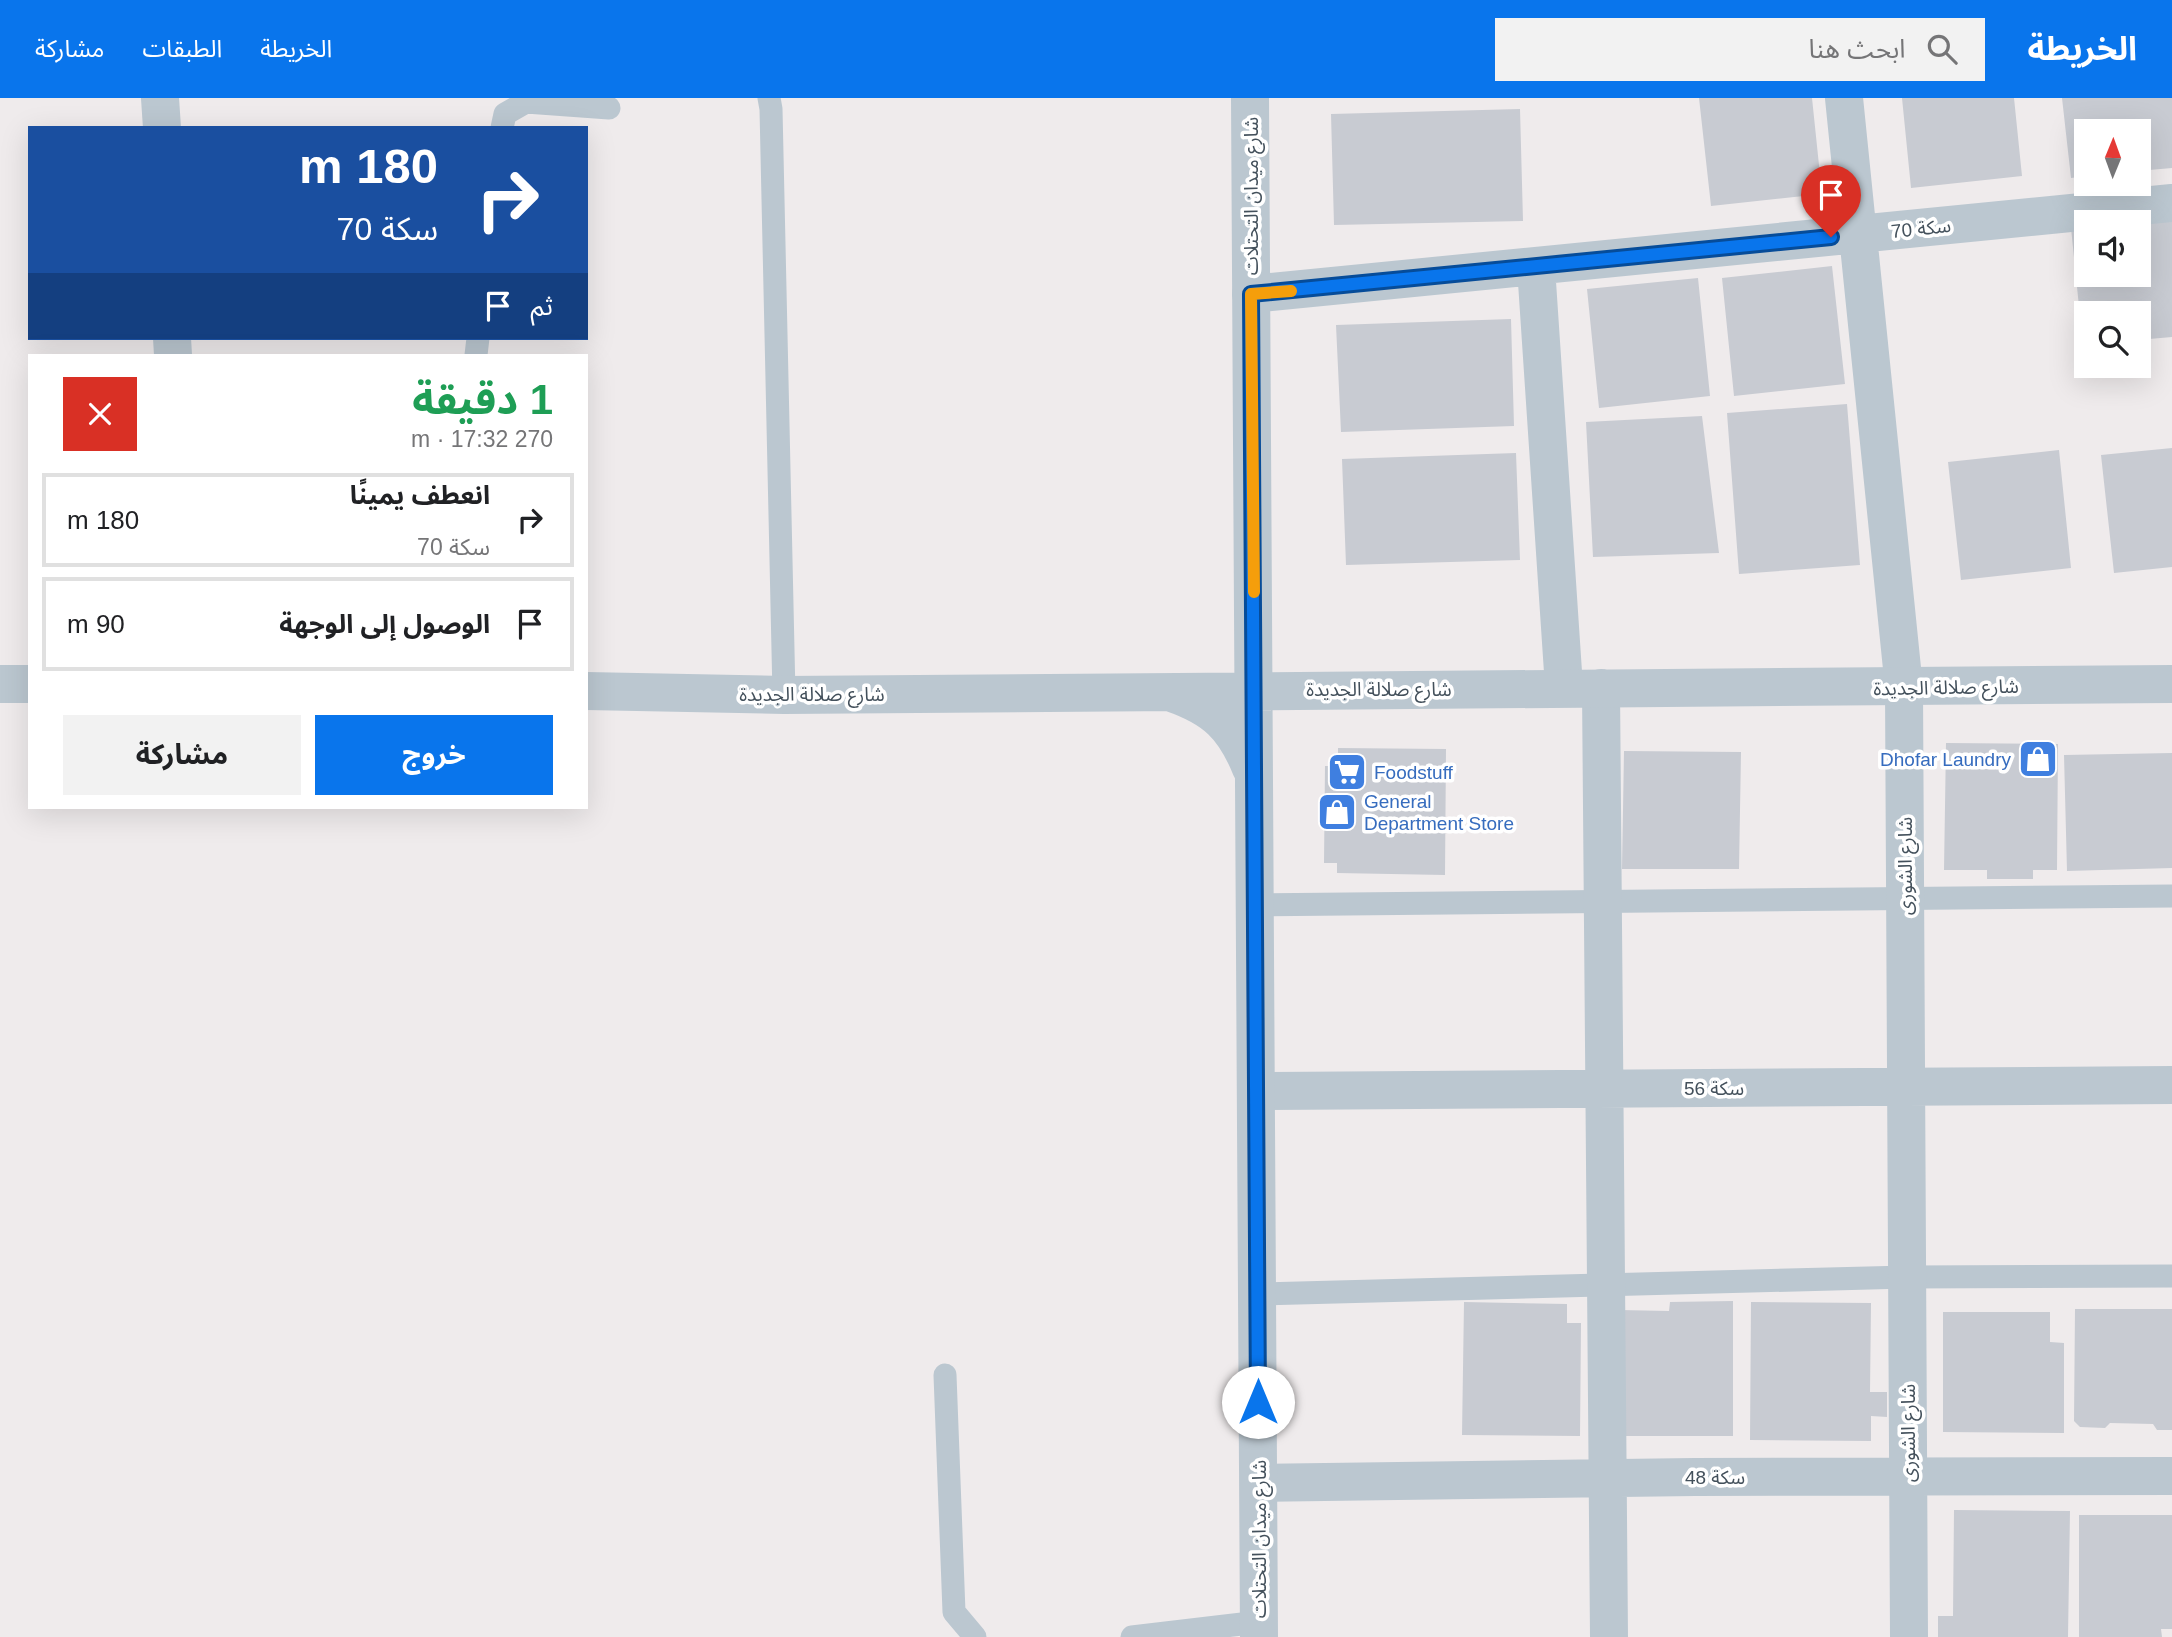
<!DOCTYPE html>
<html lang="ar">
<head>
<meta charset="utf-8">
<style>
	body { margin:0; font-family:Helvetica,"Noto Sans Arabic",sans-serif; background:#f2f2f2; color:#202124; direction:rtl; height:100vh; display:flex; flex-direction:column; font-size:26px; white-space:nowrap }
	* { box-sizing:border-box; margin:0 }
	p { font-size:23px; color:#757577 }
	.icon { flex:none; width:38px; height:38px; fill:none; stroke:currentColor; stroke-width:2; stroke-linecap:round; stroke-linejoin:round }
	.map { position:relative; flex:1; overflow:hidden; direction:ltr }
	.details { position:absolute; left:28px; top:256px; width:560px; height:455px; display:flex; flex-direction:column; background:#fff; border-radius:0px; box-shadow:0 7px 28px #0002; direction:rtl }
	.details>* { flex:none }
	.guide { position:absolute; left:28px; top:28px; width:560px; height:214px; border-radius:0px; box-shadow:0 7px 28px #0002; direction:rtl; background:#1a4fa0; color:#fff; overflow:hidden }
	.needle { width:46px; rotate:1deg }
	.fabs { position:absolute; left:2074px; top:21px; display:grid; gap:14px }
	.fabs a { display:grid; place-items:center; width:77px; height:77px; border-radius:0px; background:#fff; box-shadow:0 7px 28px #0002; font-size:35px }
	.pin { position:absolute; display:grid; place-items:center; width:60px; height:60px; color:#fff; margin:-72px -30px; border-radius:50% 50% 50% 0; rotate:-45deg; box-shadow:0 0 7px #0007 }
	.pin .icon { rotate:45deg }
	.me { position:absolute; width:77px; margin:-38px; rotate:0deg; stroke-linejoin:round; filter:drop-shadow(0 0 5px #0008) }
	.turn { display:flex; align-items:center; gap:24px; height:147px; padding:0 35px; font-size:32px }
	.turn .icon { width:91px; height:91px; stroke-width:2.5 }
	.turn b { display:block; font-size:49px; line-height:60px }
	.then { display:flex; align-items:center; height:66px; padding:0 35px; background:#0003; gap:14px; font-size:26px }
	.round { display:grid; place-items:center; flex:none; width:74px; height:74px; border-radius:0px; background:#f2f2f2 }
	.overview { display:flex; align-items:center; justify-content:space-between; height:119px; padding:0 35px }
	h1 { font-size:42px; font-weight:700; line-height:52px; color:#1e9e55 }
	.cta { display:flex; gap:14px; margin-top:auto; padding:14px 35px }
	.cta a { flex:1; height:80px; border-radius:0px; background:#0975ec; color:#fff; font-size:28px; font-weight:700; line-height:80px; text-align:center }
	.cta a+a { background:#f2f2f2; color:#202124 }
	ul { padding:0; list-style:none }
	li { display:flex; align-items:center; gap:21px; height:94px; margin:0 14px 10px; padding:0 21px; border:4px solid #e0e0e0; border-radius:0px }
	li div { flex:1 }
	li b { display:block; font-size:26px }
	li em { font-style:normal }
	header { display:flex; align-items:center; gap:42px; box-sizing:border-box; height:98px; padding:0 35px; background:#0975ec; color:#fff }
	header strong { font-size:33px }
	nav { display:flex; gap:38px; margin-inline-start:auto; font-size:24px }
	.search { width:490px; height:63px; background:#f2f2f2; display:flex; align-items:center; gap:18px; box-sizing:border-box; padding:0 24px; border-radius:0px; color:#757577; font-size:26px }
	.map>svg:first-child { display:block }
</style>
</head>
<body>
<header>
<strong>الخريطة</strong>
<div class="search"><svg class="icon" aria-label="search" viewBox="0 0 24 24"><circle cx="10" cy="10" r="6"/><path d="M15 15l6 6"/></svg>ابحث هنا</div>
<nav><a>الخريطة</a><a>الطبقات</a><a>مشاركة</a></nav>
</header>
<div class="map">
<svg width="2172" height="1539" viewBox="0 0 2172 1539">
	<rect width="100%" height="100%" fill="#efebec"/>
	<!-- building -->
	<path fill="#c8cbd2" d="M1699 0H1812L1822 96 1711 108Z
		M1902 0H2014L2022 78 1911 90Z
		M2062 0H2172V70L2138 73V33H2086V78L2071 80Z
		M1520 11 1523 123 1334 127 1331 16Z
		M2172 119V239L2138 242V215H2086V248H2083L2071 130 2086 128V177H2138V123Z
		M1832 168 1845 286 1734 298 1722 180Z
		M1698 180 1710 298 1599 310 1587 191Z
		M1511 221 1514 328 1341 334 1336 227Z
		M1847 306 1860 467 1739 476 1727 315Z
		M1702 318 1719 455 1593 459 1586 324Z
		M2172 350V469L2114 475 2101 357Z
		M2059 352 2071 470 1961 482 1948 364Z
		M1516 355 1520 462 1346 467 1342 361Z
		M1946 645 2058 646 2057 772H2033V781H1987V772H1944Z
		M1338 650 1446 651 1445 777 1337 775V765H1324L1325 668H1338Z
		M1624 653 1741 654 1739 771H1622Z
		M2172 655V770L2067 773 2064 657Z
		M1733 1203V1338H1620L1619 1212 1669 1213 1670 1204Z
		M1464 1204 1567 1206V1225H1581L1580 1338 1462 1337Z
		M1751 1204 1871 1205 1870 1294H1887V1319L1871 1318V1343L1750 1342Z
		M2075 1211H2172V1332H2157L2153 1326 2110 1325 2105 1330 2080 1329 2074 1323Z
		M1943 1214H2050V1244L2064 1245V1335L1943 1334Z
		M1954 1412 2070 1413 2068 1539H1938V1518H1953Z
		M2079 1417H2172V1531H2161L2162 1539H2079Z"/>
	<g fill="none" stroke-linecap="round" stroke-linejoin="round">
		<!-- service -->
		<path stroke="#bbc7d0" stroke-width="23" d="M769 0 771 11 784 597
			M502 30 505 16 526 4 609 10
			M476 257 478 240
			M1255 807 2172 798
			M1257 1196 1907 1179 2172 1178
			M945 1277 954 1514 975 1539
			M1132 1539 1259 1524"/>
		<!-- minor -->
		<path stroke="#bbc7d0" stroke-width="38" d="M160 0 162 30
			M1844 0 1904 590 1909 1539
			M1536 169 1564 589
			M1251 196 2172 105
			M172 240 173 257
			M1601 590 1609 1539
			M1256 993 2172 987
			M1259 1385 1695 1379 2172 1378"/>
		<!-- tertiary -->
		<path stroke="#bbc7d0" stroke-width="38" d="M1250 0 1259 1539
			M0 586H30
			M586 593 784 597 2172 586
			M1172 595C1215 610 1234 628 1251 670"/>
	</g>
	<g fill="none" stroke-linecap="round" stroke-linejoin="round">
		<!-- route casing -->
		<g stroke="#064c99" stroke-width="18">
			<path id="route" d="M1258 1304 1251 196 1831 139"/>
		</g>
		<!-- route -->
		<use href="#route" stroke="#0975ec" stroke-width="12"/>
		<!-- slow -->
		<path stroke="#f59e0b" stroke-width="12" d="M1254 494 1251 196 1291 193"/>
	</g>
	<!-- icons -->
	<defs>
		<g id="shop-square" transform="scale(2.0125)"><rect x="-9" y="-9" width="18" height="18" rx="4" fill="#3f7fe0" stroke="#fff"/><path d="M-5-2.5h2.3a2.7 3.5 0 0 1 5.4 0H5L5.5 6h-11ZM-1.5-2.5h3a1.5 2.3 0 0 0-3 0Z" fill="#fff"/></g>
		<g id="supermarket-square" transform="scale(2.0125)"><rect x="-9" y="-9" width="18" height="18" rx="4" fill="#3f7fe0" stroke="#fff"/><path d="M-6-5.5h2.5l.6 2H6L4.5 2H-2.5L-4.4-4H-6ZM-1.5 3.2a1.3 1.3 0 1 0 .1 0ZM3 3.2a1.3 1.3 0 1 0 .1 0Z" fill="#fff"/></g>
	</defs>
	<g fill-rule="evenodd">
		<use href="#shop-square" x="2038" y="661"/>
		<use href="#supermarket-square" x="1347" y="674"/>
		<use href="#shop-square" x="1337" y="714"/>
	</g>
	<g text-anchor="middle" stroke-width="7" stroke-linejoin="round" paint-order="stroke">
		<!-- street labels -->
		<g font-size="19" fill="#43505b" stroke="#fff">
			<text transform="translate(1251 98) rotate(-90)" y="7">شارع ميدان التحتلات</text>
			<text transform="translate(1921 130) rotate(-6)" y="7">سكة 70</text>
			<text transform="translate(1946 589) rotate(-1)" y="7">شارع صلالة الجديدة</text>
			<text x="1379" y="598">شارع صلالة الجديدة</text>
			<text x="812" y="603">شارع صلالة الجديدة</text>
			<text transform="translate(1905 768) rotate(-90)" y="7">شارع الشورى</text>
			<text x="1714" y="997">سكة 56</text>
			<text transform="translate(1908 1335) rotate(-90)" y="7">شارع الشورى</text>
			<text x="1715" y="1386">سكة 48</text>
			<text transform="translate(1259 1441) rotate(-90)" y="7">شارع ميدان التحتلات</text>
		</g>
		<!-- shop labels -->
		<g font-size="19" fill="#366cbe" stroke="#fff" text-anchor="start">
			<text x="2011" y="668" text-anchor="end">Dhofar Laundry</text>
			<text x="1374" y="681">Foodstuff</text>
			<text x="1364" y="710">General<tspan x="1364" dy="22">Department Store</tspan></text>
		</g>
	</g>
</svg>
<div class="fabs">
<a><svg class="needle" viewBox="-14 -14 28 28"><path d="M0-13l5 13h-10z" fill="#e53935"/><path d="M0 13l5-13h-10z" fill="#757577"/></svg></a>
<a><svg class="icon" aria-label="sound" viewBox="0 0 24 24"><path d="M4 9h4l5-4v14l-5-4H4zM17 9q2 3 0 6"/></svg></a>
<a><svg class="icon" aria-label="search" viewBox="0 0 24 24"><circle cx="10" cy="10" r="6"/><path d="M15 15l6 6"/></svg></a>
</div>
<div class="pin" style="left:1831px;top:139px;background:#d93025"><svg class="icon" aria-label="arrive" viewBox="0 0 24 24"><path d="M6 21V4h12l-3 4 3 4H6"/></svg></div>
<svg class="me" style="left:1258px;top:1304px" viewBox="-20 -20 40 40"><circle r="19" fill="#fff"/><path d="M0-13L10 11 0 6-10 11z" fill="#0975ec"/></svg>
<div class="guide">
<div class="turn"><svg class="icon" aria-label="right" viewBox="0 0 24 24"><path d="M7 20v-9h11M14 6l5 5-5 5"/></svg><div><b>180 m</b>سكة 70</div></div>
<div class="then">ثم<svg class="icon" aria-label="arrive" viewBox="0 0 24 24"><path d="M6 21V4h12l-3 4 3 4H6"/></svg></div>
</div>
<section class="details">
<div class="overview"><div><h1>1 دقيقة</h1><p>270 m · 17:32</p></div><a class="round" style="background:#d93025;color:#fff"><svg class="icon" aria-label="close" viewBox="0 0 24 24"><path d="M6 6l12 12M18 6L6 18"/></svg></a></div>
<ul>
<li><svg class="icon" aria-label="right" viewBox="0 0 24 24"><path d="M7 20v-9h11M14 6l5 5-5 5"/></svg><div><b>انعطف يمينًا</b><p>سكة 70</p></div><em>180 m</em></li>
<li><svg class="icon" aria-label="arrive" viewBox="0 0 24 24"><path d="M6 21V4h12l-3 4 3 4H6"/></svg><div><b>الوصول إلى الوجهة</b></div><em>90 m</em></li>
</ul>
<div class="cta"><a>خروج</a><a>مشاركة</a></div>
</section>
</div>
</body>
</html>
